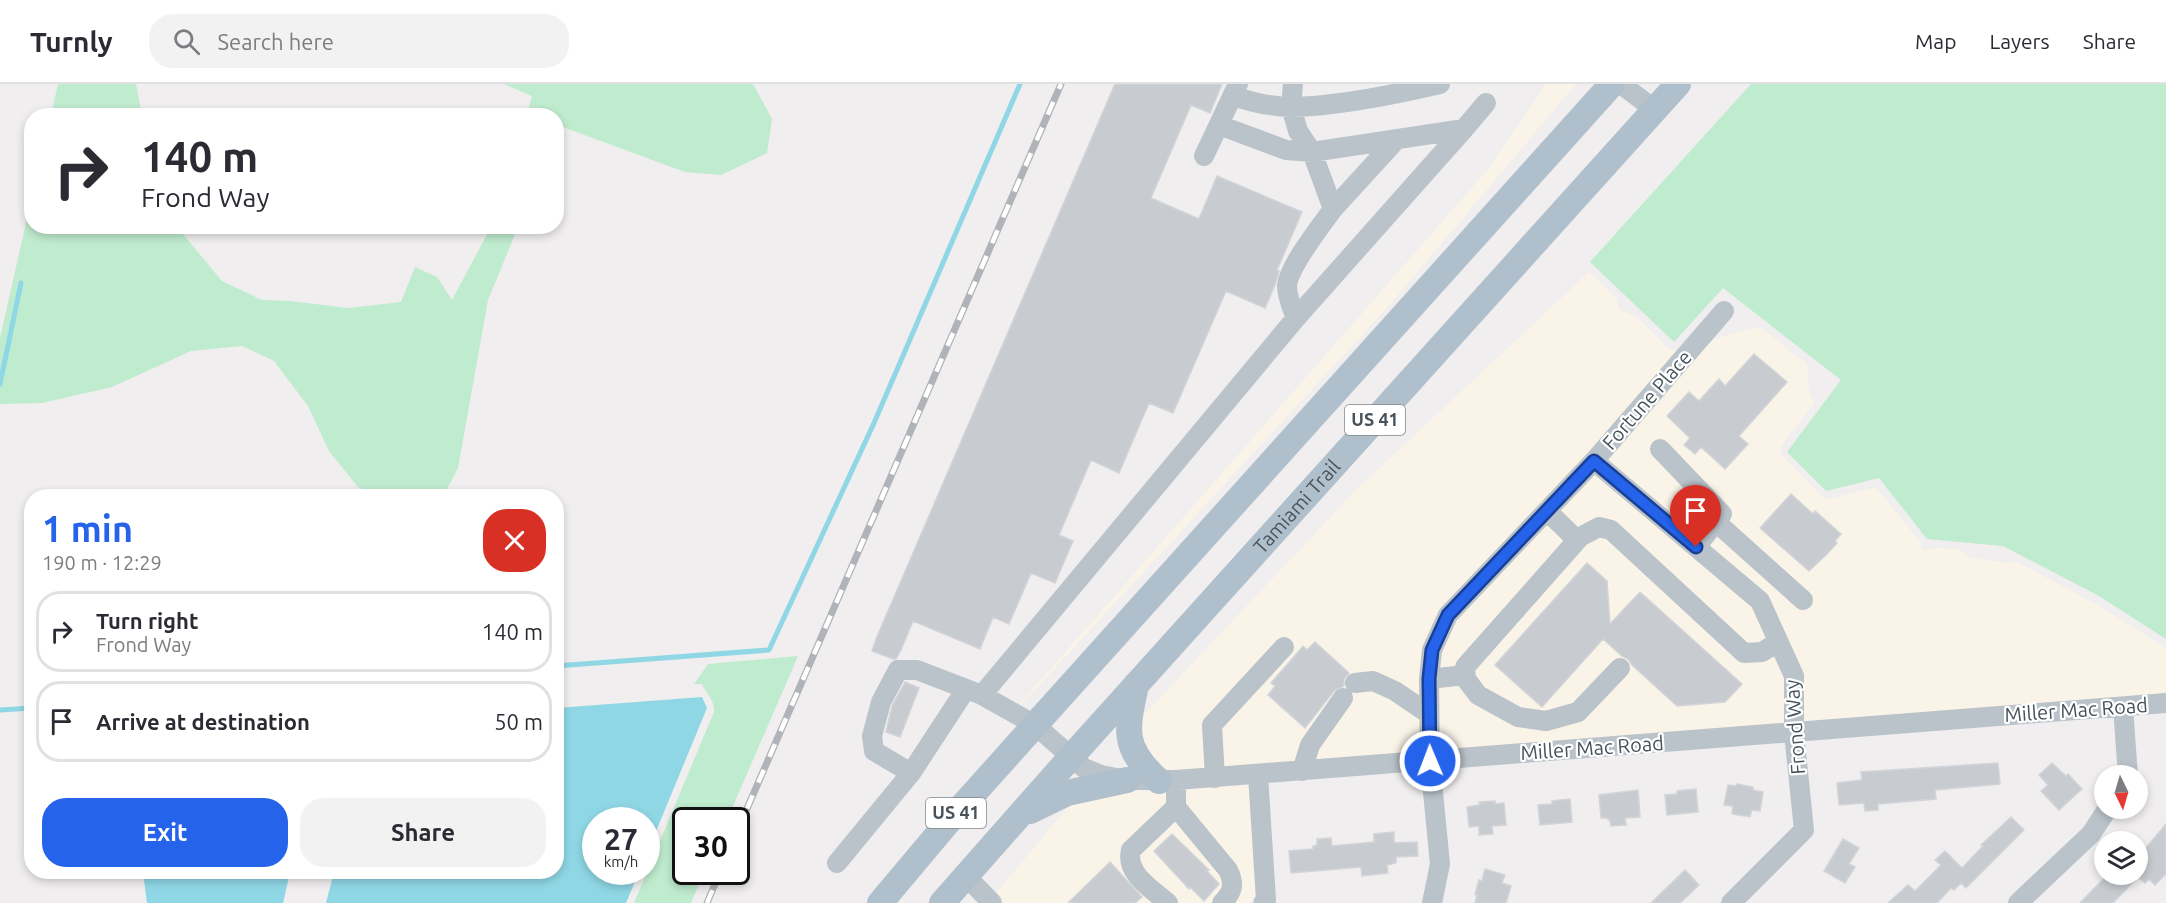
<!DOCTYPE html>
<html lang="en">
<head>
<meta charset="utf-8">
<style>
	body { margin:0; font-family:Ubuntu,sans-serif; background:#f2f2f3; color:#2b2b33; height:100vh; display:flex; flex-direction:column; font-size:22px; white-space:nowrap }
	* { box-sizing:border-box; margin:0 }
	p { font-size:20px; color:#7c7c81 }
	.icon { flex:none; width:33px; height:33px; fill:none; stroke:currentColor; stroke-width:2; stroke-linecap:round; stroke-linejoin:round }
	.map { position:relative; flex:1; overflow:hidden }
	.sheet { position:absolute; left:24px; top:405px; width:540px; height:390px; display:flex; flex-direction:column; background:#fff; border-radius:24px; box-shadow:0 3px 9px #0003 }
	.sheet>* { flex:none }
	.guide { position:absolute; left:24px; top:24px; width:540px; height:126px; border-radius:24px; box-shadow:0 3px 9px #0003; background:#fff; color:#2b2b33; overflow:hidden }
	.needle { width:39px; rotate:175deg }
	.tools { position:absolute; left:2094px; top:681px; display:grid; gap:12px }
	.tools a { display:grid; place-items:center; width:54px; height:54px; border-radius:50%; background:#fff; box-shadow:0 3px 9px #0003; font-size:30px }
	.speed { position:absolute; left:582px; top:723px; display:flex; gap:12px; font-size:30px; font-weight:700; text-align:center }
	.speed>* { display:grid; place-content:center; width:78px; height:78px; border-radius:50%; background:#fff; box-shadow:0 3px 9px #0003; line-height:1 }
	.speed small { font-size:15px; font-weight:400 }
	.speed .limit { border:3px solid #111; border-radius:9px; background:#fff; color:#111 }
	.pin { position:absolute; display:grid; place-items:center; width:51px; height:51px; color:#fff; margin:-62px -26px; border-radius:50% 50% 50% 0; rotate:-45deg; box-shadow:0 0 6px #0007 }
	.pin .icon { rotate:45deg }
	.me { position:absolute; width:66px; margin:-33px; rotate:359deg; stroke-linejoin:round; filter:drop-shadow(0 0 4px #0008) }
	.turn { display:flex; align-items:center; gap:21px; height:126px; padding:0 18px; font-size:27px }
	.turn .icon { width:78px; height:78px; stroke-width:2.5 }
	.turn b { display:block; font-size:42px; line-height:51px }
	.round { display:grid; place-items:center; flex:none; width:63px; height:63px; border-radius:24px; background:#f2f2f3 }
	.overview { display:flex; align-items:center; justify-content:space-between; height:102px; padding:0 18px }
	h1 { font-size:36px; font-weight:700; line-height:45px; color:#2563eb }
	.button { display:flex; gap:12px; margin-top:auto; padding:12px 18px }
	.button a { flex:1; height:69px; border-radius:24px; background:#2563eb; color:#fff; font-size:24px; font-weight:700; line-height:69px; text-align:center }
	.button a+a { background:#f2f2f3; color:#2b2b33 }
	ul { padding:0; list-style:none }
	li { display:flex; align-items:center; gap:18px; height:81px; margin:0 12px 9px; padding:0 6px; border:3px solid #e1e1e2; border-radius:24px }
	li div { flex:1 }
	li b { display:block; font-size:22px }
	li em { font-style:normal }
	header { display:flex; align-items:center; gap:36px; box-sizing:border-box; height:84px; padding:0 30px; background:#fff; border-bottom:2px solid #e1e1e2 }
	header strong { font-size:28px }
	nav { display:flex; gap:33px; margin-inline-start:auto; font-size:21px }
	.search { width:420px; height:54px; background:#f2f2f3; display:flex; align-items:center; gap:15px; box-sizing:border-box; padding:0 21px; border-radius:24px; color:#7c7c81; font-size:22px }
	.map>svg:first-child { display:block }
</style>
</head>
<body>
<header>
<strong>Turnly</strong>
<div class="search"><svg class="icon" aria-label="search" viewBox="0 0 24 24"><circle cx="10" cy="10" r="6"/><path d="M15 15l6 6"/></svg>Search here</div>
<nav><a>Map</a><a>Layers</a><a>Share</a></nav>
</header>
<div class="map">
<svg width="2166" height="819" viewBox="0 0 2166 819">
	<rect width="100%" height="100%" fill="#f0eeee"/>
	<!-- commercial -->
	<path fill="#faf4e8" d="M1546 0H1576L1386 225 985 660 1490 83Z
		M1589 188 1616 214 1619 225 1637 233 1669 265 1678 266 1588 370 1440 526 1421 668 1162 688 1148 675 1138 637 1357 405Z
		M1758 243 1761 244 1807 280 1810 313 1815 318 1781 362 1780 369 1823 414 1828 415 1876 403 1921 459 1922 466 1939 464 1959 466 1971 474 2009 479 2015 477 2096 520 2166 564V609L1803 638 1768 513 1607 376 1711 256Z
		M1595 390 1753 524 1785 594 1786 639 1439 666 1438 596 1440 569 1455 537Z
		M1250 701 1257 812 1249 819H988L1072 718 1128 706 1156 707 1161 711 1164 707Z"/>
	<!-- green -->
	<path fill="#bfebce" d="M58 0H136L142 31H51Z
		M504 0H753L772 35 767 69 721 91 685 88 560 42 557 50 556 32 527 31 532 12Z
		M1751 0H2166V555L2099 512 2003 462 1927 455 1879 394 1826 407 1787 368 1841 296 1723 204 1674 258 1590 178Z
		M31 117 32 142 177 143 222 197 262 216 290 217 348 224 401 218 415 183 437 193 452 216 491 143H518L488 216 458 384 445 409 438 412H376L358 403 329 367 308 322 274 277 242 262 191 267 112 303 42 319 0 320V254Z
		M798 572 727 736H686V788H704L691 819H634L714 628C715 616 706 610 702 600H694L708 580Z"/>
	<!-- water -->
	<path fill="#8fd7e5" d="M702 613 707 624 647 769 646 736H596V788H639L626 819H326L334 788H556L557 624Z
		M143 788H290L283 819H147Z"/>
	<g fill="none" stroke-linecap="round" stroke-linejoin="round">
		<!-- stream -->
		<path stroke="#8fd7e5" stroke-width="5" d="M0 300 21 199
			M556 582 769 566 874 339 1020 0
			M0 626 32 624"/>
	</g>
	<!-- building -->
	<path fill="#c8cbd0" stroke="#d2d4d9" stroke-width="1.5" d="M1115 0H1222L1210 29 1191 21 1151 114 1199 135 1217 92 1302 128 1277 186 1279 187 1275 201 1265 224 1226 207 1173 329 1149 319 1119 389 1091 376 1059 451 1073 457 1055 499 1031 489 1009 540 993 533 980 565 913 537 901 566 896 575H893L872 567 876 555Z
		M1754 270 1787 298 1739 352 1748 360 1725 385 1701 363 1695 370 1684 361 1690 354 1667 332 1689 308 1699 317 1719 295 1725 302Z
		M1791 410 1813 430 1815 427 1841 450 1835 457 1837 459 1827 470 1809 487 1760 444Z
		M1587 479 1607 497 1610 540 1640 508 1742 600 1725 618 1677 622 1632 581 1628 575 1622 572 1603 555 1542 623 1495 581Z
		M1315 558 1349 589 1344 595V602L1334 607 1305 644 1268 611 1275 602 1271 599 1292 575 1303 562 1307 566Z
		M905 598 919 604 900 653 886 648 892 622Z
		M1998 679 2000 700 1935 706 1936 715 1878 720V726L1865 727 1864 719 1839 721 1837 699 1862 696 1861 688Z
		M2052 679 2066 692 2068 690 2082 705 2059 726 2041 707 2048 701 2039 691Z
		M1737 700 1753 703V706L1763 708 1760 727 1752 726 1750 733 1732 730 1733 722 1724 721 1728 701 1736 702Z
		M1696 705 1698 728 1667 731 1665 711 1677 710V707Z
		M1638 706 1640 733 1625 734 1626 741 1611 742 1610 736H1608V734H1601L1599 711Z
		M1570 715 1572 738 1540 741 1538 721 1552 720V717Z
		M1495 717V720L1504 719 1506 741 1492 742 1493 750 1479 751V742L1469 743 1467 723 1480 721 1479 718Z
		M2011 733 2024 746 1966 804 1961 799 1954 806 1951 804 1937 819H1888L1908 801 1915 807 1941 781 1935 776 1945 767 1962 784 1983 762 1981 761Z
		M2166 740V790L2155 801 2149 795 2145 799 2138 793 2113 819H2080L2108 790H2138V758L2145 765Z
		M1394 748V759L1417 758 1418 772 1396 773V779L1387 781 1388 789 1362 792 1361 783 1291 789 1289 767 1313 765V762L1317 761V755L1331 754 1332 762 1374 758V750Z
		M1172 750 1209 786 1207 787 1219 800 1204 817 1190 803 1189 805 1154 767Z
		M1843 755 1859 764 1849 780 1855 783 1845 799 1824 787Z
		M1110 778 1142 813 1135 819H1068Z
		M1485 785 1505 791 1502 799 1511 802 1506 819H1475L1477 811 1475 810 1479 796 1482 797Z
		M1685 786 1699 801 1680 819H1651Z"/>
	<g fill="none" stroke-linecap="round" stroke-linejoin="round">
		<!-- minor -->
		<path stroke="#bac3ca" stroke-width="20" d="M1293 0 1291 23 1298 47 1312 68 1333 125C1321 142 1288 183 1287 202 1287 213 1292 224 1296 234
			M1621 0 1655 26
			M1233 12C1251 18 1272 23 1292 23 1340 22 1393 11 1440 0
			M1219 41 1286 66 1312 68 1464 45 1296 234 982 611 1035 641 1084 684 1101 691 1127 696H1176L2166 619
			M1464 45 1486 19
			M1204 72 1238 0
			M1333 125 1397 55
			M1660 365 1722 430 1696 463
			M1594 377 1760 517 1794 592V649L1804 746 1731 819
			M1547 427 1577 456
			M1716 438 1803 516
			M1620 584 1578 628 1546 637 1518 633 1478 611 1466 595 1465 583 1580 453 1599 443 1611 446 1744 569 1762 568 1778 558
			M1429 595 1465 591
			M1355 599 1373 597 1395 607 1429 630
			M2123 623 2128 692
			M1302 687 1310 661 1343 614
			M911 689 874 667 872 652 881 618 898 586H917L982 611
			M1258 691 1266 816 1263 819
			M1215 694 1212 641 1284 563
			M1176 696V723L1228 786C1235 800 1233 808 1222 819
			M837 779 911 689 966 605
			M966 792 992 819
			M1168 819C1152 805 1125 790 1131 766L1176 723
			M1432 819 1440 780 1430 677 1429 595 1432 566 1448 531 1594 377 1724 227
			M2018 819 2091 750 2108 724"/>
		<!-- major -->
		<g stroke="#afbfcb" stroke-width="26">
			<path d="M1136 601C1126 647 1122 664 1159 697"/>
			<path d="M1030 727 1067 709 1127 696"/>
			<path d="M880 819 949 737 1035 641 1612 0"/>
			<path id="s1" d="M942 819 1071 673 1678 0"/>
		</g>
		<!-- rail casing -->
		<g stroke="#b0b4b8" stroke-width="7">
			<path id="rail" d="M736 750 1061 0
				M707 819 720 788"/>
		</g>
		<!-- rail -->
		<use href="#rail" stroke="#fff" stroke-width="4.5" stroke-dasharray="14" stroke-linecap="butt"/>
	</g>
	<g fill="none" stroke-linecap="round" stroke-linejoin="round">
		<!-- route casing -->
		<g stroke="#184099" stroke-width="15">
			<path id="route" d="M1430 677 1429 595 1432 566 1448 531 1594 377 1696 463"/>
		</g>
		<!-- route -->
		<use href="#route" stroke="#2563eb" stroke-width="10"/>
	</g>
	<g text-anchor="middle" stroke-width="4.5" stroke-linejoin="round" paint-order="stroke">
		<!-- shield labels -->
		<g fill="#fff" stroke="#7e868c" stroke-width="1.5">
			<rect x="1345" y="321" width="60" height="30" rx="4.5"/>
			<rect x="926" y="714" width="60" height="30" rx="4.5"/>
		</g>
		<g font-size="18" font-weight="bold" fill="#47525a">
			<text x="1375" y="342">US 41</text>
			<text x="956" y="735">US 41</text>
		</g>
		<!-- street labels -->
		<g font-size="20" fill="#47525a" stroke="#fff">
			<text transform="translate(1647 316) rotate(-49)" y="7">Fortune Place</text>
			<text dy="7" stroke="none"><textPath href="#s1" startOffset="532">Tamiami Trail</textPath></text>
			<text transform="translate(2076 626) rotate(-4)" y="7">Miller Mac Road</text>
			<text transform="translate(1795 643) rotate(-94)" y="7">Frond Way</text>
			<text transform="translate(1592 664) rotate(-4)" y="7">Miller Mac Road</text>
		</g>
	</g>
</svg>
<div class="tools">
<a><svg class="needle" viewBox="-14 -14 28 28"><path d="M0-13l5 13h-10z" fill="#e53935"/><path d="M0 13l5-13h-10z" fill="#7c7c81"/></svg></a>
<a><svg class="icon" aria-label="layers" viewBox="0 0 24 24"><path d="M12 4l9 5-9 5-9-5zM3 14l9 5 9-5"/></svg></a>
</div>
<div class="speed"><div>27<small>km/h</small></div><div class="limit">30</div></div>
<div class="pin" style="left:1696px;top:463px;background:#d93025"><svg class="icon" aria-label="arrive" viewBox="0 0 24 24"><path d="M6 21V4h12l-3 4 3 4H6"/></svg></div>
<svg class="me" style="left:1430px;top:677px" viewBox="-20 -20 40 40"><circle r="17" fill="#2563eb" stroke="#fff" stroke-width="3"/><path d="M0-11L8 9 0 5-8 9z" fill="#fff"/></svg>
<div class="guide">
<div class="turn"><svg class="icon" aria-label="right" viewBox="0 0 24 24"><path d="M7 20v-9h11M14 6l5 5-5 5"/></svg><div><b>140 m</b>Frond Way</div></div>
</div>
<section class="sheet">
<div class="overview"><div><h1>1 min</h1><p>190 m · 12:29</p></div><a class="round" style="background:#d93025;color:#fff"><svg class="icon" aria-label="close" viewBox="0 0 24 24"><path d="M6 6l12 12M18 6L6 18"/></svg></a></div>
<ul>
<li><svg class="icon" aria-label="right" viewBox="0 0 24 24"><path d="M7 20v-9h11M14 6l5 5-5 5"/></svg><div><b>Turn right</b><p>Frond Way</p></div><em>140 m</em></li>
<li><svg class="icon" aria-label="arrive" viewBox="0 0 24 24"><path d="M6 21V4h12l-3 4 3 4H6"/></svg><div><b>Arrive at destination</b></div><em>50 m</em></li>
</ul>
<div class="button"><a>Exit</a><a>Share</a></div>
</section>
</div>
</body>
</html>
